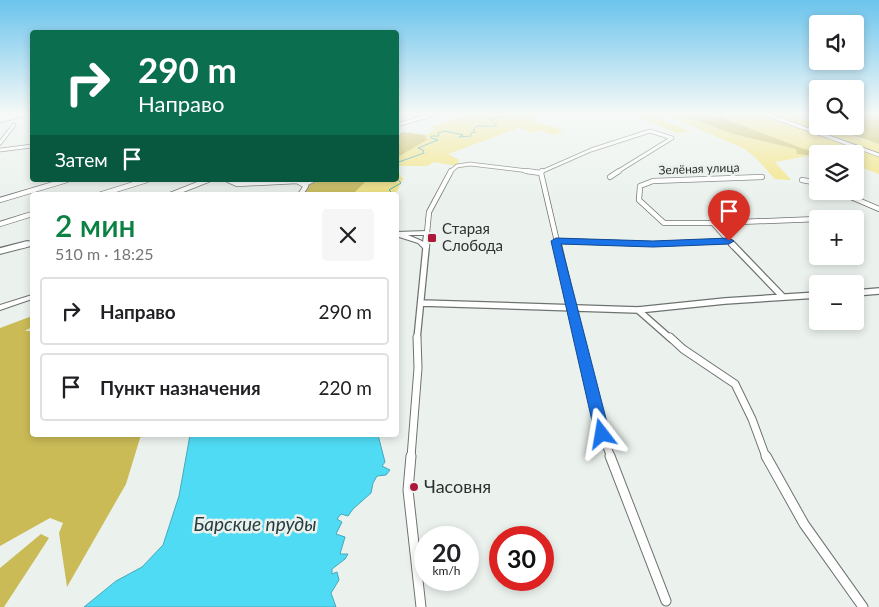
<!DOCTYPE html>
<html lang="ru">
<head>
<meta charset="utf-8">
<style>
	body { margin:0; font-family:Lato,sans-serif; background:#f6f6f6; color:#202124; height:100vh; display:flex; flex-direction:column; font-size:19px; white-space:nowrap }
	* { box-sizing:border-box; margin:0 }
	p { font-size:16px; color:#757577 }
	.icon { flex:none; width:28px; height:28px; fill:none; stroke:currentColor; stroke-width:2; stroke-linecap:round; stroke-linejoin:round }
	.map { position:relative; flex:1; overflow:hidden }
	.drawer { position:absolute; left:30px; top:192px; width:369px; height:245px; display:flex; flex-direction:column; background:#fff; border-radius:5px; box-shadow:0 2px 8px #0003 }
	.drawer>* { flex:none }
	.guide { position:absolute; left:30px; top:30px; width:369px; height:152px; border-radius:5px; box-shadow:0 2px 8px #0003; background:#0b6e4f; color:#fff; overflow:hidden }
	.controls { position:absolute; left:809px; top:15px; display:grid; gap:10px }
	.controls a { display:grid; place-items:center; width:55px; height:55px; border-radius:5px; background:#fff; box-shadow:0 2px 8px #0003; font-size:25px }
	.speed { position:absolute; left:414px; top:526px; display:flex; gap:10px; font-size:25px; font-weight:700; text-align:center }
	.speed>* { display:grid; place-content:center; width:65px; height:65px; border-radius:50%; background:#fff; box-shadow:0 2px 8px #0003; line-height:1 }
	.speed small { font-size:12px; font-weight:400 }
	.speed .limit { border:8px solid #d22; background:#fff; color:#111 }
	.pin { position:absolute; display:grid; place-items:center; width:42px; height:42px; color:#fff; margin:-51px -21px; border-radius:50% 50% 50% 0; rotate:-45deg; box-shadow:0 0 5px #0007 }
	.pin .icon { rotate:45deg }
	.me { position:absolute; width:55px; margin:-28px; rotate:346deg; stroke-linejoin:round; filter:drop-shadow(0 0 4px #0008) }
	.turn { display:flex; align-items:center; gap:18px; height:105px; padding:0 25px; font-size:22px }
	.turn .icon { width:65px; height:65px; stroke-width:2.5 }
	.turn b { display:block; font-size:35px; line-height:42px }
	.then { display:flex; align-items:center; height:48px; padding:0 25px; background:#0003; gap:10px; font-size:19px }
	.round { display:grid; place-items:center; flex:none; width:52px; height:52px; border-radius:5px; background:#f6f6f6 }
	.headline { display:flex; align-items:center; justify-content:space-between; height:85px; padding:0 25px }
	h1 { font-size:30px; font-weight:600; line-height:38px; color:#0b8043 }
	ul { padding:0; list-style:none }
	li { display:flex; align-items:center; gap:15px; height:68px; margin:0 10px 8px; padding:0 15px; border:2px solid #e0e0e0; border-radius:5px }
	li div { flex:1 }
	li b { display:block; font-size:19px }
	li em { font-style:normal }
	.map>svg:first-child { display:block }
</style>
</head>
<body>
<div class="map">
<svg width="879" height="607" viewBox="0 0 879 607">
	<rect width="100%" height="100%" fill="#ebf2ed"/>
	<!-- green -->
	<path fill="#f3e481" d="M472 114H545L529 120 564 130 555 135 539 130 533 133 519 128 448 154 459 160 457 166 434 162 427 166H396V158L427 140 425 135 435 130 432 127Z
		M628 114H650L691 132 676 133 644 119Z
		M664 114H679L733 134 796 149 797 154 817 156V158L809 156 775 162 791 180 775 179 754 156 746 151 747 150Z
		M712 114H789L817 123 818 126C827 126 831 130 840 133 853 137 866 140 879 144V174L855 165V154H828L804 149Z
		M396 169 403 179 395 195H352L367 180H396Z"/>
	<!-- forest -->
	<path fill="#cabb57" d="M679 114H712L804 149 828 154H818L817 156 797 154 796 149 733 134Z
		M855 114H879V144L849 134 856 128 852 126H855Z
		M403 132 425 135 427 140 396 158V136Z
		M319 180H367L352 195H307L305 192 308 186Z
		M32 316V327L25 331H32V435H141L126 484 67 587 59 533 63 523 50 518 0 546V328Z
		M41 534 49 538 4 607H0V568Z"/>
	<!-- water -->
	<path fill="#50dbf5" stroke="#46a8ba" d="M190 435H378L385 462 382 466 390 470 386 475 377 476 373 483 371 493 353 509 348 516 341 514 337 519 342 522 336 534 345 537 340 554H348L345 559 332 569V574L337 572 339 580 331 593 336 607H84L116 581 142 567 163 545 179 496Z"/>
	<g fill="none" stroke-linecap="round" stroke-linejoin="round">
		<!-- stream -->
		<path stroke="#46a8ba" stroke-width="1" d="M0 123 32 114
			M396 163 424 153 423 150 418 148 438 140 431 138V136H439L438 133 445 131 463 135 459 137 471 136V133L476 132 473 130 477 126H497L490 119 520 114
			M389 195 393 194 389 190 401 183 396 177"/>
		<!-- street-far4 casing -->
		<g stroke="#6e736f" stroke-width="4.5">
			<path id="street-far4" d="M765 114 879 155
				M396 125 435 114
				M0 143 14 125
				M0 150 32 146
				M450 172 457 166 470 164 536 172
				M541 172 591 150 650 131 672 138 617 172"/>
		</g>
		<!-- street-far3 casing -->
		<g stroke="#6e736f" stroke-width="6">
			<path id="street-far3" d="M526 171 541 173 542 171
				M541 173 558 246
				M610 177 619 171
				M228 180 237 184 297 181 306 186 300 195
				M802 180 818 183
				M305 184 313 180
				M837 191 879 209
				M99 195 147 180
				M170 195 208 180
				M0 200 67 180
				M819 219H843
				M713 223 818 219
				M0 224 32 214
				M427 233 429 212 451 171
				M556 241 653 244 729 241 733 246
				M729 241 713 223H664L639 200 640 186 653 181 762 177
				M22 246 32 243"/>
		</g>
		<!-- street-far2 casing -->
		<g stroke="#6e736f" stroke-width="8">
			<path id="street-far2" d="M558 244 580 339
				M732 244 783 297
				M0 251 27 244
				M855 293 879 291
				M421 303 638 310 725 301 818 295
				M638 310 671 339
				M417 339 426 248"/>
		</g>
		<!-- street-far1 casing -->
		<g stroke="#6e736f" stroke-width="9">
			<path id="street-far1" d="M579 337 602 434 611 457
				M670 337 683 349 735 384 752 419 766 457
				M411 457 418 368 417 337"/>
		</g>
		<!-- street casing -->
		<g stroke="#6e736f" stroke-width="11">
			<path id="street" d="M411 456 408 490 421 607
				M610 456 666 601
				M766 456 804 524 863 607"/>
		</g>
		<!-- secondary casing -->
		<g stroke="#6e736f" stroke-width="2">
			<path id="secondary" d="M427 231 430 233 429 248 426 250 424 249 418 243 396 236V232ZM408 235H424L423 242 422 241Z
				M32 295V299L0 310V305Z"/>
		</g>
		<!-- street-far4 -->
		<use href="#street-far4" stroke="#fff" stroke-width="3"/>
		<!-- street-far3 -->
		<use href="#street-far3" stroke="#fff" stroke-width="4.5"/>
		<!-- street-far2 -->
		<use href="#street-far2" stroke="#fff" stroke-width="5.5"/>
		<!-- street-far1 -->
		<use href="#street-far1" stroke="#fff" stroke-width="7"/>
		<!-- street -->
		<use href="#street" stroke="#fff" stroke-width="9"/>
		<!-- secondary -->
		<use href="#secondary" fill="#fff" fill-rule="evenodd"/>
	</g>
	<!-- sky -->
	<linearGradient id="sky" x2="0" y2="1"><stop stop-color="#6bc4ed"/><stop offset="0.57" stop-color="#f6f9f7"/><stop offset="1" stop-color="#f6f9f7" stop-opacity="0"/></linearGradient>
	<rect width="879" height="199" fill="url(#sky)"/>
	<!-- route -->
	<path fill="#1a73e8" stroke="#114b97" d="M556 238 653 241 729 238 734 241 729 244 653 247 561 244 610 434 608 438 602 440 597 438 595 434 551 241Z"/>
	<!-- markers -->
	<g fill="#ad1938" stroke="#ebf2ed" stroke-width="2">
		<rect x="427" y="233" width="10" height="10" rx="2.5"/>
		<circle cx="414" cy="487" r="5"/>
	</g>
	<g text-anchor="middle" stroke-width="5" stroke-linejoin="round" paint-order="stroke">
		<!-- far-street labels -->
		<g font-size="12" fill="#2e312f" stroke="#ebf2ed">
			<text transform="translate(699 169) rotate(-2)" y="4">Зелёная улица</text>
		</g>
		<!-- poi labels -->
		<g font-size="15" fill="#2e312f" stroke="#ebf2ed" text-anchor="start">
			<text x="442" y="234">Старая<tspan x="442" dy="17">Слобода</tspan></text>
		</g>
		<!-- near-poi labels -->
		<g font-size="18" fill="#2e312f" stroke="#ebf2ed" text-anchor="start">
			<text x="424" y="493">Часовня</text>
		</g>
		<!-- near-water labels -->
		<g font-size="19" font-style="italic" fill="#253d42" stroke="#ebf2ed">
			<text x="255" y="531">Барские пруды</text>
		</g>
	</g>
</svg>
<div class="controls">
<a><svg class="icon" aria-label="sound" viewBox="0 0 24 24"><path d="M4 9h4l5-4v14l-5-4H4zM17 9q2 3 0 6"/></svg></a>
<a><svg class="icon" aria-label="search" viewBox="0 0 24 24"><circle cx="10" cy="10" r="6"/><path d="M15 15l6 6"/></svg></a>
<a><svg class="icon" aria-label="layers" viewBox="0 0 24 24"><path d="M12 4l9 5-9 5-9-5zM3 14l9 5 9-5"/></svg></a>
<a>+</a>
<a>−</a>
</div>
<div class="speed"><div>20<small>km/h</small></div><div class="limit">30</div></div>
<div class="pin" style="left:729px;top:241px;background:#d93025"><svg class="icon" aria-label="arrive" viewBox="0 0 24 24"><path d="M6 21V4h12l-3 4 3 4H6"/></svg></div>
<svg class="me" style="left:602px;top:434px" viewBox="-20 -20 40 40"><path d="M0-17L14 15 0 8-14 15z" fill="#1a73e8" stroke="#fff" stroke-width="4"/></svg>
<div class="guide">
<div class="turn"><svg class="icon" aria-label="right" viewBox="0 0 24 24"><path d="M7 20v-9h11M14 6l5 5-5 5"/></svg><div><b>290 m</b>Направо</div></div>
<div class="then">Затем<svg class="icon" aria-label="arrive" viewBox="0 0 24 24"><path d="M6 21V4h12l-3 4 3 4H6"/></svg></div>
</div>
<section class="drawer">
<div class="headline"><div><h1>2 мин</h1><p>510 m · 18:25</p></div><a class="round"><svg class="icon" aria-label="close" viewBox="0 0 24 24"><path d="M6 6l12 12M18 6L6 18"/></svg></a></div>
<ul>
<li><svg class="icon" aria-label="right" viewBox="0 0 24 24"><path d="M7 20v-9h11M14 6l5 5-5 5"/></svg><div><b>Направо</b></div><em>290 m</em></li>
<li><svg class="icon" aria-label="arrive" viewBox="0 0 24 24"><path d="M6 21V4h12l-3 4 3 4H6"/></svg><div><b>Пункт назначения</b></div><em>220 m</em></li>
</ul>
</section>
</div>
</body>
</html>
